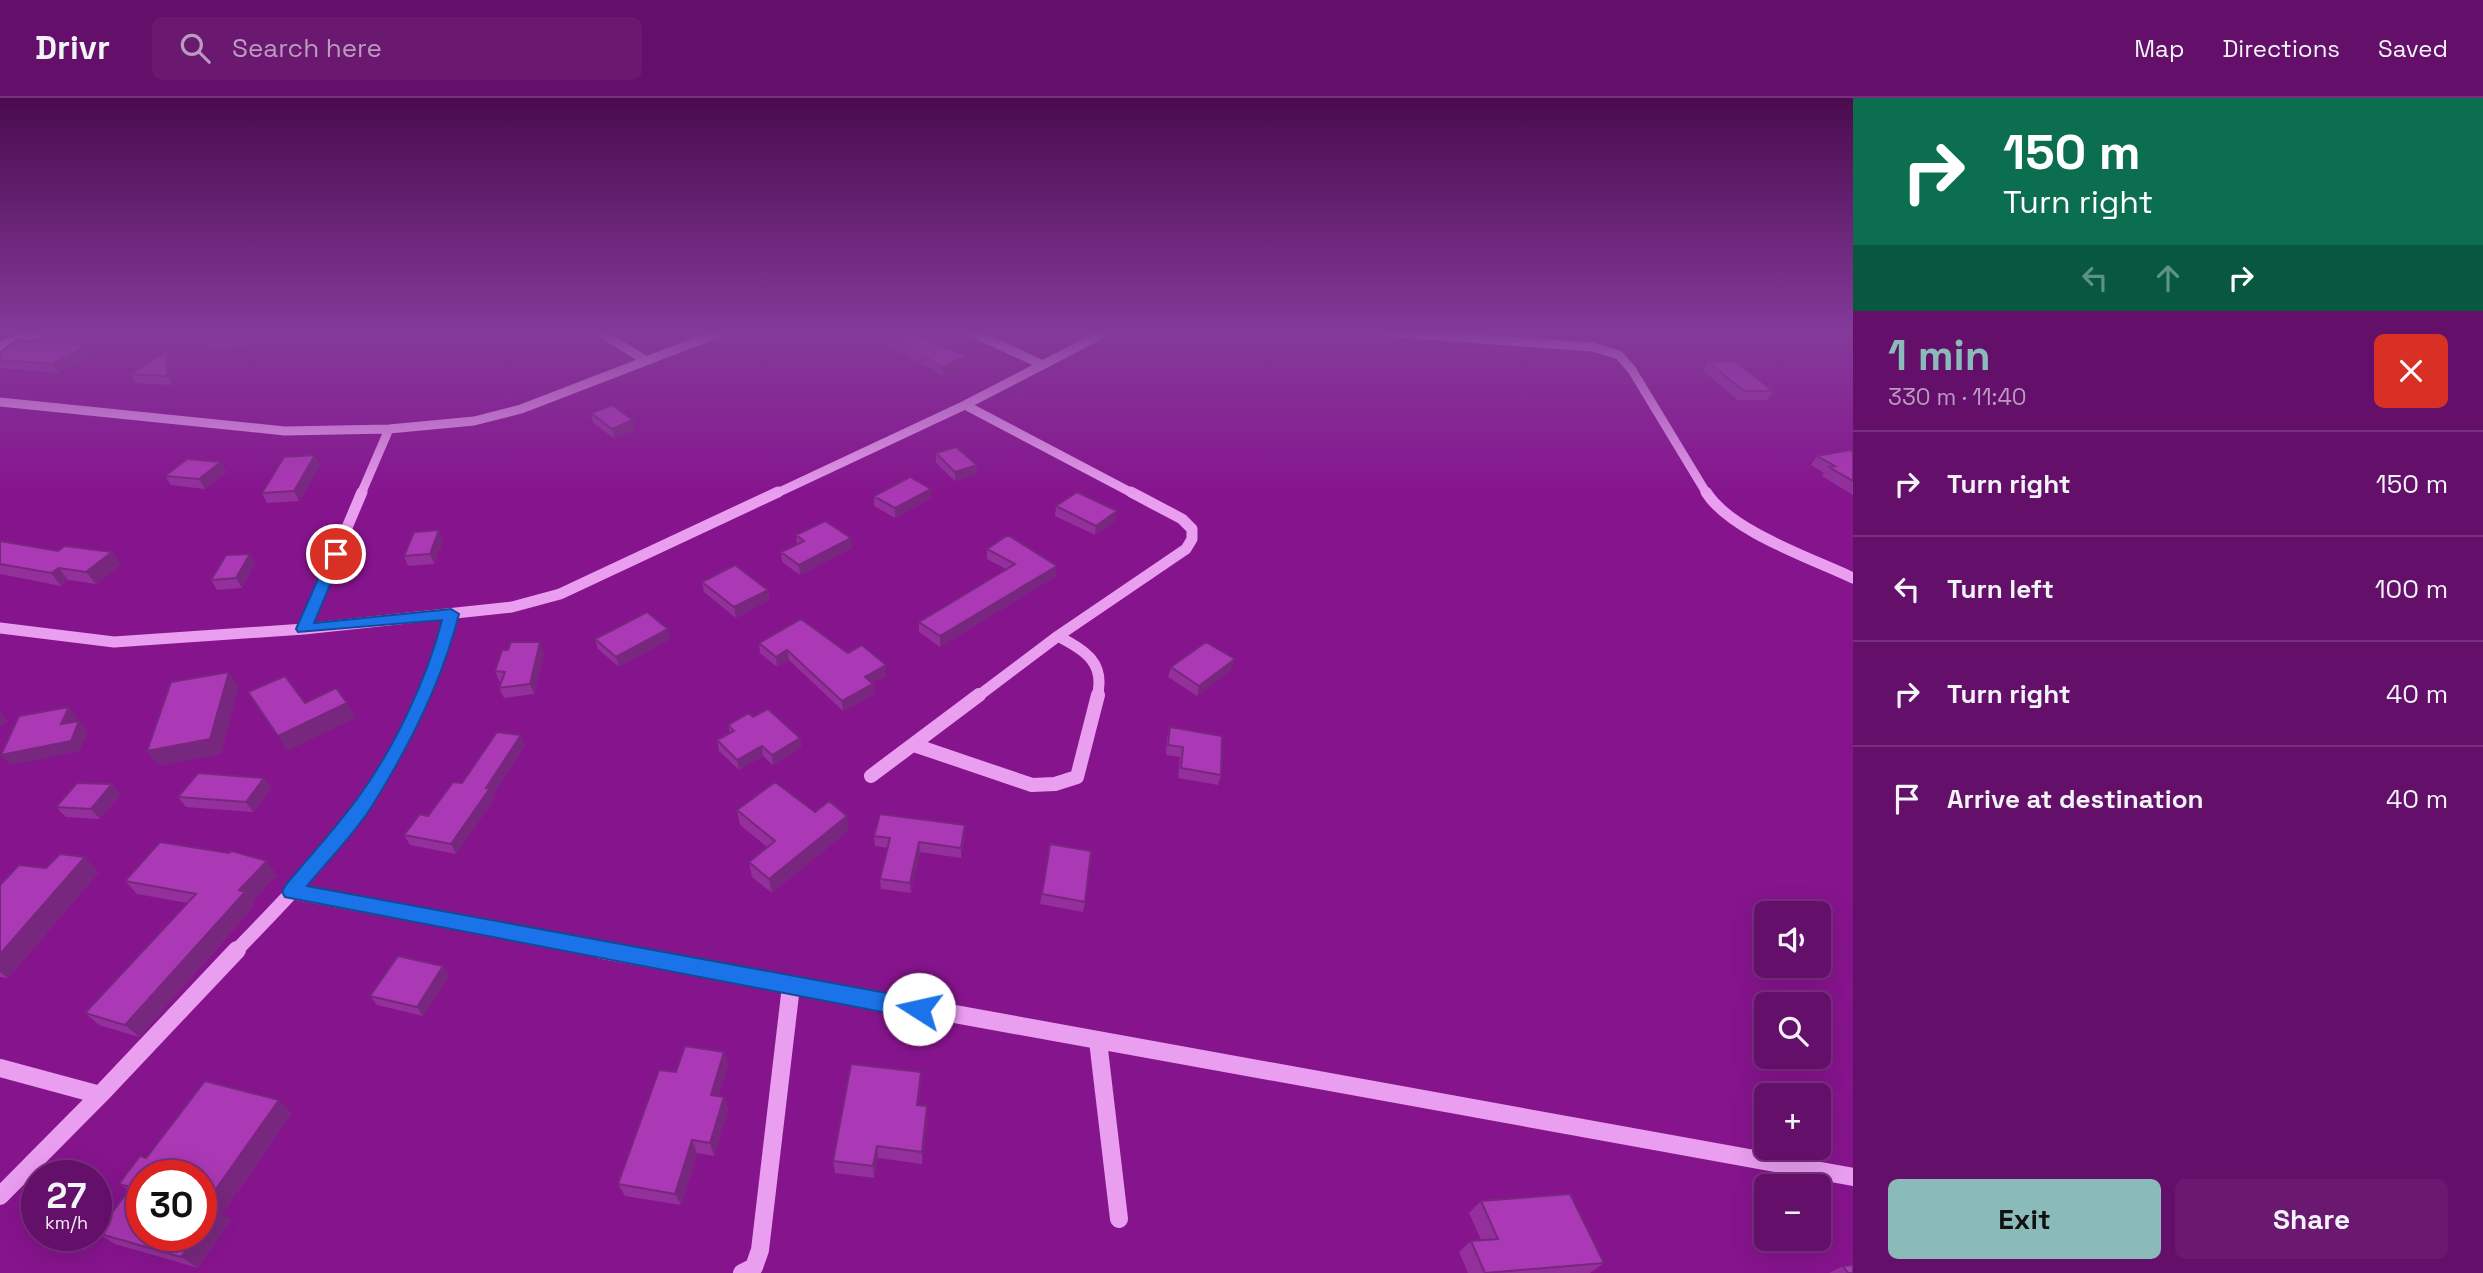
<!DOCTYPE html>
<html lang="en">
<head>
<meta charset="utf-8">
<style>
	body { margin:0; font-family:"Space Grotesk",sans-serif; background:#6a1870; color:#f1f3f6; height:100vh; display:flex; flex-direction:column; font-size:26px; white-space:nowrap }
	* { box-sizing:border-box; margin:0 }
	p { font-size:23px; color:#bb9cc1 }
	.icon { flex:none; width:38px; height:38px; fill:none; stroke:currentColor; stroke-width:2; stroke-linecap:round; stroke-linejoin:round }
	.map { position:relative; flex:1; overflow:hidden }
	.panel { display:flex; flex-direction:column; background:#640f6a; width:630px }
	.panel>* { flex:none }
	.guide { background:#0b6e4f; color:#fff; overflow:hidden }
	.controls { position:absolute; left:1754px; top:803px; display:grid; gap:14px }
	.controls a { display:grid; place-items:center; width:77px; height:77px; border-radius:10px; background:#640f6a; box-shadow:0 7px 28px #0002,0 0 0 2px #782f7e; font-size:35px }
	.speed { position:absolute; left:21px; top:1062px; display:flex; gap:14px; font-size:35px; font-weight:700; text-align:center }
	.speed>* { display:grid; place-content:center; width:91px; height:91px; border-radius:50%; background:#640f6a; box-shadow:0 7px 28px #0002,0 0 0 2px #782f7e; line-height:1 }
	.speed small { font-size:18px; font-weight:400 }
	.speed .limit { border:10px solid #d22; background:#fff; color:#111 }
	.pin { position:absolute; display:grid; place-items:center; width:60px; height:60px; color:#fff; margin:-30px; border:4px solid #fff; border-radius:50%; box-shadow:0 2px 7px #0007 }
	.me { position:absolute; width:77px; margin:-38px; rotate:280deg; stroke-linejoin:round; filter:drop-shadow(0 0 5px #0008) }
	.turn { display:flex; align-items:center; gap:24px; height:147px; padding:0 35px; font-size:32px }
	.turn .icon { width:91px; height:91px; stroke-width:2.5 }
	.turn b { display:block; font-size:49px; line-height:60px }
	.lanes { display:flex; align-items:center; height:66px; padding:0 35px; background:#0003; justify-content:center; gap:35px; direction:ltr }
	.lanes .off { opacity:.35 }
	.round { display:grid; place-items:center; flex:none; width:74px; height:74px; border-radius:10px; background:#6a1870 }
	.overview { display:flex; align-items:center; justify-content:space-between; height:119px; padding:0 35px }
	h1 { font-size:42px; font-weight:700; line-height:52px; color:#8bbbb9 }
	.primary-button { display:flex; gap:14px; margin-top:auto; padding:14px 35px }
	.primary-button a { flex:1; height:80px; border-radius:10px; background:#8bbbb9; color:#111; font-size:28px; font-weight:700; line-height:80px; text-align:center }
	.primary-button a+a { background:#6a1870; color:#f1f3f6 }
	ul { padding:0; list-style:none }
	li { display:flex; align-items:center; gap:21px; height:105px; padding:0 35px; border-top:2px solid #782f7e }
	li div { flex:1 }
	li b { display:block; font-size:26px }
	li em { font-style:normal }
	header { display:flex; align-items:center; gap:42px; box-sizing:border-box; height:98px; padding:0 35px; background:#640f6a; border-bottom:2px solid #782f7e }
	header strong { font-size:33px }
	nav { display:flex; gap:38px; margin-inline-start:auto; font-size:24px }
	.search { width:490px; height:63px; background:#6a1870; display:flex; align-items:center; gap:18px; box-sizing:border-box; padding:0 24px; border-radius:10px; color:#bb9cc1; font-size:26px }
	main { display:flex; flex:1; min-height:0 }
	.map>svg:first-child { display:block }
</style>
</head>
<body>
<header>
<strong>Drivr</strong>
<div class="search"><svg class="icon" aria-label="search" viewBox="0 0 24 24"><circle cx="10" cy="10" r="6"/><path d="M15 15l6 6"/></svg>Search here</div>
<nav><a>Map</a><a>Directions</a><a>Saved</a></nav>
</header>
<main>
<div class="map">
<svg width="1853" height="1175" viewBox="0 0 1853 1175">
	<rect width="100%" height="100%" fill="#86148d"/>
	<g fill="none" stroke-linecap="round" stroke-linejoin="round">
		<!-- minor-far3 -->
		<path stroke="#ea9ef0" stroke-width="9" d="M600 234 645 262
			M971 234 1041 266
			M1386 234 1593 249 1619 257 1632 272 1707 396
			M0 248 39 234
			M0 304 285 333 389 331 474 323 521 311 721 234
			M965 307 1134 396
			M361 396 389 331
			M775 396 965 307 1106 234"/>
		<!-- minor-far2 -->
		<path stroke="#ea9ef0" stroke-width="11" d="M1706 394C1730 433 1811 460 1853 480
			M0 530 114 544 304 531 512 509 560 496 778 394
			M304 531 362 394
			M1058 538C1085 553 1106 564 1097 599
			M423 599 440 560 451 516
			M977 599 1058 538 1186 451 1192 441V431L1182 421 1131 394"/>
		<!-- minor-far1 -->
		<path stroke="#ea9ef0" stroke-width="14" d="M914 647 1032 687 1055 686 1077 679 1098 597
			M871 678 979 597
			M292 794 611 854
			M235 854C280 807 328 759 365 705 388 672 407 634 424 597"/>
		<!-- minor -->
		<path stroke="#ea9ef0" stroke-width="18" d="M602 852 1853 1079
			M1098 943 1119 1121
			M0 970 100 997 0 1098
			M100 997 237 852
			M742 1175 754 1169 760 1152 791 888"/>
	</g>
	<!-- wall -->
	<path fill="#93309b" d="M194 234H233L241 242 245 249 211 251Z
		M887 238 966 258V267L943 278 887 247Z
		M89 247 95 256 59 275 0 270V255Z
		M172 261V287L136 285 131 276Z
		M1708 264 1773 293 1767 302H1738L1703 273Z
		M591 315 633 322 635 332 614 340 593 325Z
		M1853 354V397L1822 378 1824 375 1811 367 1817 358Z
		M936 355 976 377 955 383 936 365Z
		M221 364 226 374 205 391 171 387 165 378Z
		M320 367 299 403 267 405 262 395Z
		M874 398 931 400 895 420 874 408Z
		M1056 408 1115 423 1095 437 1055 418Z
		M796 437 852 450 800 477 782 464 781 454 797 446Z
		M443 442 434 466 408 468 404 458Z
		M0 443 58 453 112 454 121 467 96 486 68 482 61 488 0 476Z
		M987 451 1056 478 940 549 919 534V524L1006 471 987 461Z
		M250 456 255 465 242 490 217 492 211 482Z
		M702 484 768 492 769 502 736 520 704 494Z
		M668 531 670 541 619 569 598 551 595 541Z
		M759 545 848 555 886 567V578L872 585 873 586 874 596 843 613 789 562 777 569 760 555Z
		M544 554 534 596 504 600 499 590 502 584 499 583 495 573Z
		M1171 569 1232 571 1197 598 1168 579Z
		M753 619 800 640 801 650 773 667 763 658 739 672 719 653 717 642 730 635 728 627Z
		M1170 629 1221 677 1218 687 1178 680 1180 659 1166 657 1167 639Z
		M525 647 493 697 494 701 456 756 410 747 404 737 428 718 462 685Z
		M264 680 271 690 253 714 186 709 178 699Z
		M121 696 100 721 66 719 56 709Z
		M737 712 815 714 849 732 772 795 752 779 749 764 767 749 740 727Z
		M965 727V737L961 760 920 754 911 795 881 791 880 781 888 750 875 748 874 738Z
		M1050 746 1085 804 1083 814 1040 806Z
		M46 770 99 774 8 880 0 879V787Z
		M277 777 252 803 255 807 139 939 99 927 85 915 187 805 137 796 125 783Z
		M443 868 449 878 423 918 377 907 370 898Z
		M724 954 728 967 718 998 724 999 728 1012 714 1058 697 1055 681 1107 625 1098 618 1086 676 974Z
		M921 987 918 1007 927 1021 922 1066 878 1060 874 1080 835 1075 833 1063Z
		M292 1015 222 1116 231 1122 198 1170 115 1146 97 1135 129 1092 119 1086 146 1060Z
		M1481 1103 1604 1165 1590 1175H1468L1459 1154 1471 1143 1481 1142 1469 1115Z
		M1843 1168 1853 1175H1829Z"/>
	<!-- shaded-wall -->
	<path fill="#78277e" d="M89 247 95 256 59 275 53 266Z
		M168 253 172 261V287L167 278Z
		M966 258V267L943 278V269Z
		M633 322 635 332 614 340 612 331Z
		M315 357 320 367 299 403 294 393Z
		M221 364 226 374 205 391 199 381Z
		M977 367 976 377 955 383V374Z
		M931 391V400L895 420V410Z
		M1117 413 1115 423 1095 437 1096 428Z
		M439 432 443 442 434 466 430 456Z
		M851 440 852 450 800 477 799 467Z
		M112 454 121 467 96 486 86 474Z
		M250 456 255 465 242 490 236 480Z
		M1057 468 1056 478 940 549V538Z
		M59 470 68 482 61 488 51 475Z
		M768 492 769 502 736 520 734 509Z
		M668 531 670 541 619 569 616 559Z
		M540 544 544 554 534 596 530 586Z
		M787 552 789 562 777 569 776 559Z
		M1235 561 1232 571 1197 598 1199 588Z
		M886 567V578L865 589V579Z
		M229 574 239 589 221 656 159 668 147 653Z
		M873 586 874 596 843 613 842 603Z
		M347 605 356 620 287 653 278 638Z
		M69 609 77 619 70 636 61 626Z
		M0 614 8 623 0 629Z
		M79 623 88 633 80 653 11 667 1 657Z
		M521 637 525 647 493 697 494 701 456 756 451 746Z
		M800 640 801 650 773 667 772 657Z
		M762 648 763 658 739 672 737 662Z
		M264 680 271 690 253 714 246 704Z
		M112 686 121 696 100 721 91 711Z
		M847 718 849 732 772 795 769 781Z
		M965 727V737L961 760V750Z
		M919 744 920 754 911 795 910 785Z
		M85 759 99 774 8 880 0 874V856Z
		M267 763 277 777 252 803 255 807 139 939 125 927 239 792Z
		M443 868 449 878 423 918 417 909Z
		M724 954 728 967 715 1009 711 997Z
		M921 974V987L917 1020V1007Z
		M724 999 728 1012 714 1058 710 1045Z
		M279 1002 292 1015 222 1116 231 1122 198 1170 181 1159 196 1138H201L204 1108Z
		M927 1008V1021L922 1066V1054Z
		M692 1042 697 1055 681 1107 675 1096Z
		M877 1048 878 1060 874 1080 873 1068Z"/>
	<!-- building -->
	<path fill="#ab38b4" stroke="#78277e" stroke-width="2" d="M197 234H233L241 242 207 244Z
		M889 234H911L966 258 943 269 887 238Z
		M16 242 89 247 53 266 0 262V255Z
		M168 253 167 278 131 276Z
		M1708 264H1736L1773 293H1744Z
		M612 307 633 322 612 331 591 315Z
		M956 349 977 367 955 374 936 355Z
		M1850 352 1853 354V383L1829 369 1835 368 1817 358Z
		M315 357 294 393 262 395 284 359Z
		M187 361 221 364 199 381 165 378Z
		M910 379 931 391 895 410 874 398Z
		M1077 394 1117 413 1096 428 1056 408Z
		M825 423 851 440 799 467 781 454 804 443 796 437Z
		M439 432 430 456 404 458 414 434Z
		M1008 437 1057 468 940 538 919 524 1015 466 987 451Z
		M0 443 58 453 65 448 112 454 86 474 59 470 51 475 0 466Z
		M250 456 236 480 211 482 226 457Z
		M735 467 768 492 734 509 702 484Z
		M647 514 668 531 616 559 595 541Z
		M801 521 848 555 862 547 886 567 865 579 873 586 842 603 787 552 776 559 759 545Z
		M511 544H540L530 586 499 590 505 574 495 573 502 552H508Z
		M1206 544 1235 561 1199 588 1171 569Z
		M229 574 210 641 147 653 171 584Z
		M285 578 305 605 336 590 347 605 278 638 248 594Z
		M69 609 61 626 79 623 71 643 1 657 19 618Z
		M768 611 800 640 772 657 762 648 737 662 717 642 734 633 728 627 749 615 753 619Z
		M1170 629 1222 638 1221 677 1181 670 1183 649 1168 647Z
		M497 634 521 637 486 690H490L451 746 404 737 420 716 428 718 453 684 462 685Z
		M198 675 264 680 246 704 178 699Z
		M775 684 815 714 829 703 847 718 769 781 749 764 775 743 737 712Z
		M77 685 112 686 91 711 56 709Z
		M880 716 965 727 961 750 919 744 910 785 880 781 890 740 874 738Z
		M160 744 229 755 232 753 267 763 239 792 245 794 125 927 85 915 196 796 125 783Z
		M1050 746 1091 753 1085 804 1042 796Z
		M60 756 85 759 0 856V787L19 767 46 770Z
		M398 858 443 868 417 909 370 898Z
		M685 948 724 954 711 997 724 999 710 1045 692 1042 675 1096 618 1086 659 972 676 974Z
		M851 966 921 974 917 1007 927 1008 922 1054 877 1048 873 1068 833 1063Z
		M205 983 279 1002 204 1108 215 1111 201 1130V1078H142V1138H196L181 1159 97 1135 131 1089 119 1086 140 1058 146 1060Z
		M1570 1096 1604 1165 1485 1175 1471 1143 1498 1141 1481 1103Z
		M1853 1167V1175H1848L1843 1168Z"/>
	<!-- sky -->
	<linearGradient id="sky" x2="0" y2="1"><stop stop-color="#4a0b4e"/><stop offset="0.59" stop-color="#843a9a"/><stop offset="1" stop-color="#843a9a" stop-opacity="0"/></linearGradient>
	<rect width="1853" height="398" fill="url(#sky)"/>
	<!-- route -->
	<path fill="#1a73e8" stroke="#114b97" stroke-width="2" d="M336 452 343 456 314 525 451 511 459 516C442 584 409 649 372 708 354 737 328 762 307 788L919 901 926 904 929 911 926 918 919 921 285 799 282 794 285 788C309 759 335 731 357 701 394 651 427 581 442 522L298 534 296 531 329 456Z"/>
</svg>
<div class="controls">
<a><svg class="icon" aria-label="sound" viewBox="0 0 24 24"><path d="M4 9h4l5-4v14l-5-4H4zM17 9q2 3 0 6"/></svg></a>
<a><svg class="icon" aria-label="search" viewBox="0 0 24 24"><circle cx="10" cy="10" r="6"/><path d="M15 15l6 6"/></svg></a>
<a>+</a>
<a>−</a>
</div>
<div class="speed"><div>27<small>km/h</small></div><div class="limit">30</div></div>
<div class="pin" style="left:336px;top:456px;background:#d93025"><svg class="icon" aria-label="arrive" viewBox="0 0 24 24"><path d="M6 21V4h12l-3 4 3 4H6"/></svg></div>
<svg class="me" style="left:919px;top:911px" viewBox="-20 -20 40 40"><circle r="19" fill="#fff"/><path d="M0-13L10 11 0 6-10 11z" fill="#1a73e8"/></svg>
</div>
<section class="panel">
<div class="guide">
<div class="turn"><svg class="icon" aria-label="right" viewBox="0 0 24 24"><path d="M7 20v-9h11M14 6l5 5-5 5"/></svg><div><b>150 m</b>Turn right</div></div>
<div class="lanes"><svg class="icon off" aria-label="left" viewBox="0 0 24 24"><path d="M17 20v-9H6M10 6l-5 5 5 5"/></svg><svg class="icon off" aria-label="ahead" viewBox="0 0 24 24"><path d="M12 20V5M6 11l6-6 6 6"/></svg><svg class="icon" aria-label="right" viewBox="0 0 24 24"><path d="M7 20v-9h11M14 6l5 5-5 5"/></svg></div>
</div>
<div class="overview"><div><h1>1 min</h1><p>330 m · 11:40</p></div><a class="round" style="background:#d93025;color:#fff"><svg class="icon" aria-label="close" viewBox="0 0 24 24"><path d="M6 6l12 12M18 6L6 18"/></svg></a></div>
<ul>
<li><svg class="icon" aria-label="right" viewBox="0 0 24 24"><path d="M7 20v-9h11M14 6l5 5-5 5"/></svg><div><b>Turn right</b></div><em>150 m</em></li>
<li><svg class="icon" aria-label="left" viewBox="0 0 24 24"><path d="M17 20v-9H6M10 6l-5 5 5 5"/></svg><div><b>Turn left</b></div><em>100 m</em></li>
<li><svg class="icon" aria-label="right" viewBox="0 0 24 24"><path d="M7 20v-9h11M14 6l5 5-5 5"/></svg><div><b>Turn right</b></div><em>40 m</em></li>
<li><svg class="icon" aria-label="arrive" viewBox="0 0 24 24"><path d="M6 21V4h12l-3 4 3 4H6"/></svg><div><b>Arrive at destination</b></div><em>40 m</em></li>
</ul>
<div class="primary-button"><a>Exit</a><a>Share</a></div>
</section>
</main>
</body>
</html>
